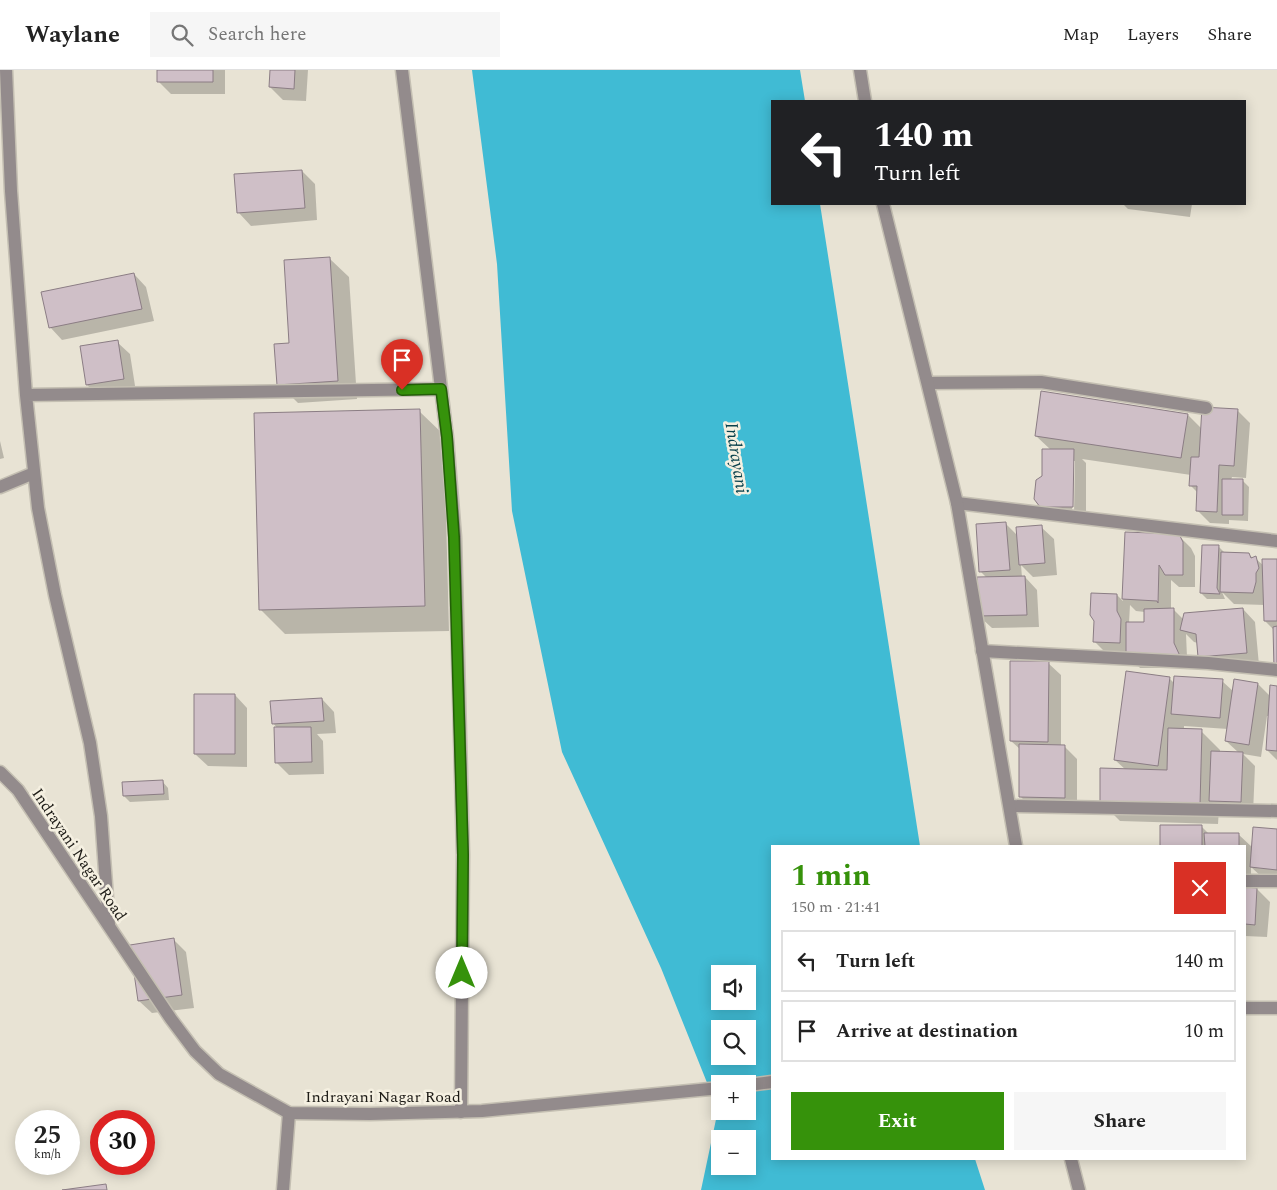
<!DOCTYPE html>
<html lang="en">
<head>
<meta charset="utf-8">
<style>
	body { margin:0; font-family:Spectral,serif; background:#f6f6f6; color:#222; height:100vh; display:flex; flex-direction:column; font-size:19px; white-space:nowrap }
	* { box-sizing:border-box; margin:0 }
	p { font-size:16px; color:#767676 }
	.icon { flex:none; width:28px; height:28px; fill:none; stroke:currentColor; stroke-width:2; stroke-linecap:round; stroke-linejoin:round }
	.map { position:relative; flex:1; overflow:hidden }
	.sheet { position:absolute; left:771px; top:775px; width:475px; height:315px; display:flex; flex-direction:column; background:#fff; border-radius:0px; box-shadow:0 2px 12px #0003 }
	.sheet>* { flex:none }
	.banner { position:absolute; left:771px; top:30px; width:475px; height:105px; border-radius:0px; box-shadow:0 2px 12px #0003; background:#202124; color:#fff; overflow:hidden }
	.buttons { position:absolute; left:711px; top:895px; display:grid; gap:10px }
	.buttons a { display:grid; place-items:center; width:45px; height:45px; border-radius:0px; background:#fff; box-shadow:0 2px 12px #0003; font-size:25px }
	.speed { position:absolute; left:15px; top:1040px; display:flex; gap:10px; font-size:25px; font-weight:700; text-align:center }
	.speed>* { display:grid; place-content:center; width:65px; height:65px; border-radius:50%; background:#fff; box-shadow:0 2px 12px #0003; line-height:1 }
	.speed small { font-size:12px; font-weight:400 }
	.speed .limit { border:8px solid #d22; background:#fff; color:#111 }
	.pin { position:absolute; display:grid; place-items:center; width:42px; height:42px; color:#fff; margin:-51px -21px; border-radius:50% 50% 50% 0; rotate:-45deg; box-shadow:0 0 5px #0007 }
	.pin .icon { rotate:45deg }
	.me { position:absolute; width:55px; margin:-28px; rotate:0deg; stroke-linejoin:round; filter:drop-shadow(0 0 4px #0008) }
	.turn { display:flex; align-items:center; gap:18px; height:105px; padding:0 20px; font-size:22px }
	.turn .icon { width:65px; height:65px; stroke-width:2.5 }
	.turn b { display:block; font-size:35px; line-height:42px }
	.round { display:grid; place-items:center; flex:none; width:52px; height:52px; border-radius:0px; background:#f6f6f6 }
	.headline { display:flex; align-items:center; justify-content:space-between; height:85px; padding:0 20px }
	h1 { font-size:30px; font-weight:700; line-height:38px; color:#36920b }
	.action { display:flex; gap:10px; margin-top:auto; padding:10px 20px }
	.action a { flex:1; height:58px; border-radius:0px; background:#36920b; color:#fff; font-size:20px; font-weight:700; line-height:58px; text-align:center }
	.action a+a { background:#f6f6f6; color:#222 }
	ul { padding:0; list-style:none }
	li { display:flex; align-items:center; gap:15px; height:62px; margin:0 10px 8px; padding:0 10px; border:2px solid #e0e0e0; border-radius:0px }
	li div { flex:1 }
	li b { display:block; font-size:19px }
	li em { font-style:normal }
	header { display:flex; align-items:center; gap:30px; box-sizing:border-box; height:70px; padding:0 25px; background:#fff; border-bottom:1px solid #e0e0e0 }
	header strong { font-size:24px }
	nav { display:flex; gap:28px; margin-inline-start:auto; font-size:18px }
	.search { width:350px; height:45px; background:#f6f6f6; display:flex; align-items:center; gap:12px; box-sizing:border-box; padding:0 18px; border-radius:0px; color:#767676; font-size:19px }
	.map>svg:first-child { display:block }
</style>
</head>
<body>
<header>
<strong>Waylane</strong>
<div class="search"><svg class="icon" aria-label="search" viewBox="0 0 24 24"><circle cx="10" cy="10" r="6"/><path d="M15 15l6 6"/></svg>Search here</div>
<nav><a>Map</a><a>Layers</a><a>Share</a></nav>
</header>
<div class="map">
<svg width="1277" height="1120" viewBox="0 0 1277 1120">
	<rect width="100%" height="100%" fill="#e8e3d4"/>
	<!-- water -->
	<path fill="#40bbd4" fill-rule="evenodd" d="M472 0H800L805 31H772V134H820L920 776H772V1089H975L985 1120H701L718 1040 661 898 562 682 512 441 497 194ZM720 904H748V931H720ZM720 959H748V986H720ZM720 1014H748V1041H720ZM720 1069H748V1096H720Z"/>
	<!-- shadow -->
	<path fill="#0003" fill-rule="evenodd" d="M158 0H225V24H171L158 11Z
		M271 0H308L306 31 283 30 270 17Z
		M302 101 315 114 317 150 251 156 239 143Z
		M1123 134H1192L1190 147 1128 139Z
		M330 189 349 207 357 329 298 333 279 314 291 274Z
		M134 204 146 217 154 251 62 270 50 257Z
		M117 272 130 284 136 322 100 327 87 315Z
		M1237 340 1250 353 1246 408 1232 407 1231 410 1243 411 1249 417 1248 451 1229 450V454L1210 453 1197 440 1198 423 1190 415 1191 405 1082 389 1086 393V450L1041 436 1043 407 1051 380 1036 366 1188 345 1202 359ZM1073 391H1075L1074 444H1072Z
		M419 341 444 365 449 561 285 564 260 539Z
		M0 371 4 388 0 389Z
		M1006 454 1018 466 1041 457 1054 469 1057 505 1033 507 1021 495 1022 507H1025L1037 520 1039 557 992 558 979 546 987 508 981 502Z
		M1126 463 1178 465 1191 478 1195 486V517H1179L1171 510V540H1174L1184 550 1243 539 1255 552 1259 595 1199 586 1198 573 1194 572 1186 564 1187 587 1191 598H1140L1128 585 1107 584 1094 571 1117 525 1123 531ZM1130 535 1136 541 1145 542V554L1129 553Z
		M1218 476 1224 482 1248 484 1253 488H1255L1264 496 1277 490V600L1274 560 1265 551V535L1234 534 1222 522 1225 529H1207L1201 523Z
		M1048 593 1061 605V676H1064L1077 689V740H1033L1021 727V680L1011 671Z
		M1169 608 1175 614 1222 611 1234 622 1258 614 1271 627 1277 617V690L1267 680 1269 646H1267L1261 687 1243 684 1255 696 1253 744 1219 739 1218 754 1120 751 1101 732 1126 700 1115 690ZM1184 656 1228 659 1226 671 1239 683H1220V680L1201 661 1184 660Z
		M235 625 247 638V697L208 696 195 684Z
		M322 629 334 642 336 663 317 664 323 671 324 704 289 705 276 692 278 659 273 653Z
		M162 711 168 718 169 730 130 732 124 726Z
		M1201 756 1209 764H1238L1253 778 1277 760V811L1264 809 1251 797V806H1245V776H1161V757Z
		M1245 818 1257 819 1270 832 1267 867 1245 866Z
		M174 870 186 882 194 938 152 943 139 931Z"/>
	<!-- building -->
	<path fill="#cfbfc7" stroke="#8b7d84" d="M157 0H213V12H157Z
		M270 0H295L294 19 269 17Z
		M302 100 305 138 237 143 234 104Z
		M330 187 338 311 277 315 274 274 289 273 284 190Z
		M134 203 142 239 49 258 41 222Z
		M118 270 124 309 86 315 80 276Z
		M1041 321 1188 344 1181 388 1035 366Z
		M1202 337 1238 339 1234 396 1219 395 1217 442 1196 441 1197 416H1189L1191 387H1199Z
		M420 339 425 536 259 540 254 343Z
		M1042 379H1074L1073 437H1040L1034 429 1036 410 1042 406Z
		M1222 409H1243V445H1222Z
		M1006 452 1010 500 979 502 976 454Z
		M1042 455 1045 493 1019 495 1016 457Z
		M1125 462 1179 464 1183 472V505H1165L1159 495 1158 533 1157 531 1122 529Z
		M1202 475H1219L1217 518 1220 524 1200 523Z
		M1221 482 1249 483 1251 488 1256 486 1259 498 1256 503V512L1253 523 1220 522Z
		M1262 489H1277V551H1264Z
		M1025 506 1027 545 978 546 977 507Z
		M1091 523 1117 524V541L1121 549 1120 573 1093 572 1094 551 1090 545Z
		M1174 538V573L1180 586 1126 585V552H1144V539Z
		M1243 538 1247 583 1198 587 1196 564 1180 560 1184 543Z
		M1277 556V599H1274L1273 557Z
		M1010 591H1049L1048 672 1010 671Z
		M1126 601 1170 607 1158 696 1114 690Z
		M1174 606 1223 609 1220 648 1171 644Z
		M1234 609 1258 613 1249 675 1225 671Z
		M1270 615 1277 616V681L1266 680Z
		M194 624H235V684H194Z
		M322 628 324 651 272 654 270 631Z
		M274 657H311L312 692 275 693Z
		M1168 658 1202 659 1200 735 1100 732V698L1167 700Z
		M1019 674 1065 675V728L1019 727Z
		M1211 681 1243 682 1241 732 1209 731Z
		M163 710 164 724 123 726 122 712Z
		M1160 755H1202V776H1160Z
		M1253 757 1277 759V800L1250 797Z
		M1204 763H1239V776H1205Z
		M1245 817 1257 818 1255 855 1245 854Z
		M174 868 182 925 138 931 130 875Z
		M106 1114 107 1120H62Z"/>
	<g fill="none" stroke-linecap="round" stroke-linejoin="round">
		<!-- minor casing -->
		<g stroke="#c4bfb2" stroke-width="15">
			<path id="minor" d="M6 0 11 121 26 325 38 438 55 525 90 673 101 746 109 855
				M402 0 447 367 455 467 463 785 461 1042
				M928 313 1041 312 1206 338
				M26 325 441 319
				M0 417 34 403
				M957 433 1277 471
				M982 581 1208 593 1277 600
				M1010 736 1277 741
				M1245 811H1277
				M1245 938H1277
				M283 1120 289 1043"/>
		</g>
		<!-- tertiary casing -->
		<g stroke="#c4bfb2" stroke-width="15">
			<path id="tertiary" d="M860 0 865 31
				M883 134 957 433 1016 776
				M0 702 18 720 171 949 195 981 219 1004 289 1043 370 1044 482 1041 720 1018
				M748 1015 772 1012
				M1071 1089 1079 1120"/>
		</g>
		<!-- minor -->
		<use href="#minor" stroke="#938b8c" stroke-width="12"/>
		<!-- tertiary -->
		<use href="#tertiary" stroke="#938b8c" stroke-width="12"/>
	</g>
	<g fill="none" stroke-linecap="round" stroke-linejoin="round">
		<!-- route casing -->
		<g stroke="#235f07" stroke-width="12">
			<path id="route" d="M402 320 441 319 447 367 454 467 463 785 462 903"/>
		</g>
		<!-- route -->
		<use href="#route" stroke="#36920b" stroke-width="9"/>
	</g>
	<g text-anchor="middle" stroke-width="5" stroke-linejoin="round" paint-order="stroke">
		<!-- street labels -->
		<g font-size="16" fill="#1e1c17" stroke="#f5f0e1">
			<text transform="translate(80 784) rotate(56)" y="6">Indrayani Nagar Road</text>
			<text x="383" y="1032">Indrayani Nagar Road</text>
		</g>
		<!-- water labels -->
		<g font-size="18" font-style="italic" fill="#09414c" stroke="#f5f0e1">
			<text transform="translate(737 388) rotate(81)" y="6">Indrayani</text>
		</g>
	</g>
</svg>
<div class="buttons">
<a><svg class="icon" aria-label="sound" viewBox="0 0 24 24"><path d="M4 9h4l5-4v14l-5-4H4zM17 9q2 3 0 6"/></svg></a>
<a><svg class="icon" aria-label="search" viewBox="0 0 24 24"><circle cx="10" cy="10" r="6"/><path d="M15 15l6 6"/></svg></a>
<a>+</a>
<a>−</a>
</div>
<div class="speed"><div>25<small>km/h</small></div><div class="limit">30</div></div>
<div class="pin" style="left:402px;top:320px;background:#d93025"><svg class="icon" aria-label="arrive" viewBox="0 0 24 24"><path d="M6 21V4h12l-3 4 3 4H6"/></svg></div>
<svg class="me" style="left:462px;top:903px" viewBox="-20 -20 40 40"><circle r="19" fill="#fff"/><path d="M0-13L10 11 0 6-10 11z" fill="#36920b"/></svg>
<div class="banner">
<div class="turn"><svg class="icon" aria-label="left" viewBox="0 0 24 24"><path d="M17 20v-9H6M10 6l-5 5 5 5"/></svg><div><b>140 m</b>Turn left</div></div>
</div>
<section class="sheet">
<div class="headline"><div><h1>1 min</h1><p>150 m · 21:41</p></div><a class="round" style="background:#d93025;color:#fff"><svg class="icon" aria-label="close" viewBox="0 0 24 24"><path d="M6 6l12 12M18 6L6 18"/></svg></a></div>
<ul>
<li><svg class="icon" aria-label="left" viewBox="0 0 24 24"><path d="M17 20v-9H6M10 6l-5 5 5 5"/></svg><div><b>Turn left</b></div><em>140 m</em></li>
<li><svg class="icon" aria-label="arrive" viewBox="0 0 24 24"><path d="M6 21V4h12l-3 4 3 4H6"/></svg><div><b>Arrive at destination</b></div><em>10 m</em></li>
</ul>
<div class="action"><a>Exit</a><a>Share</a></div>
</section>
</div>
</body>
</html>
